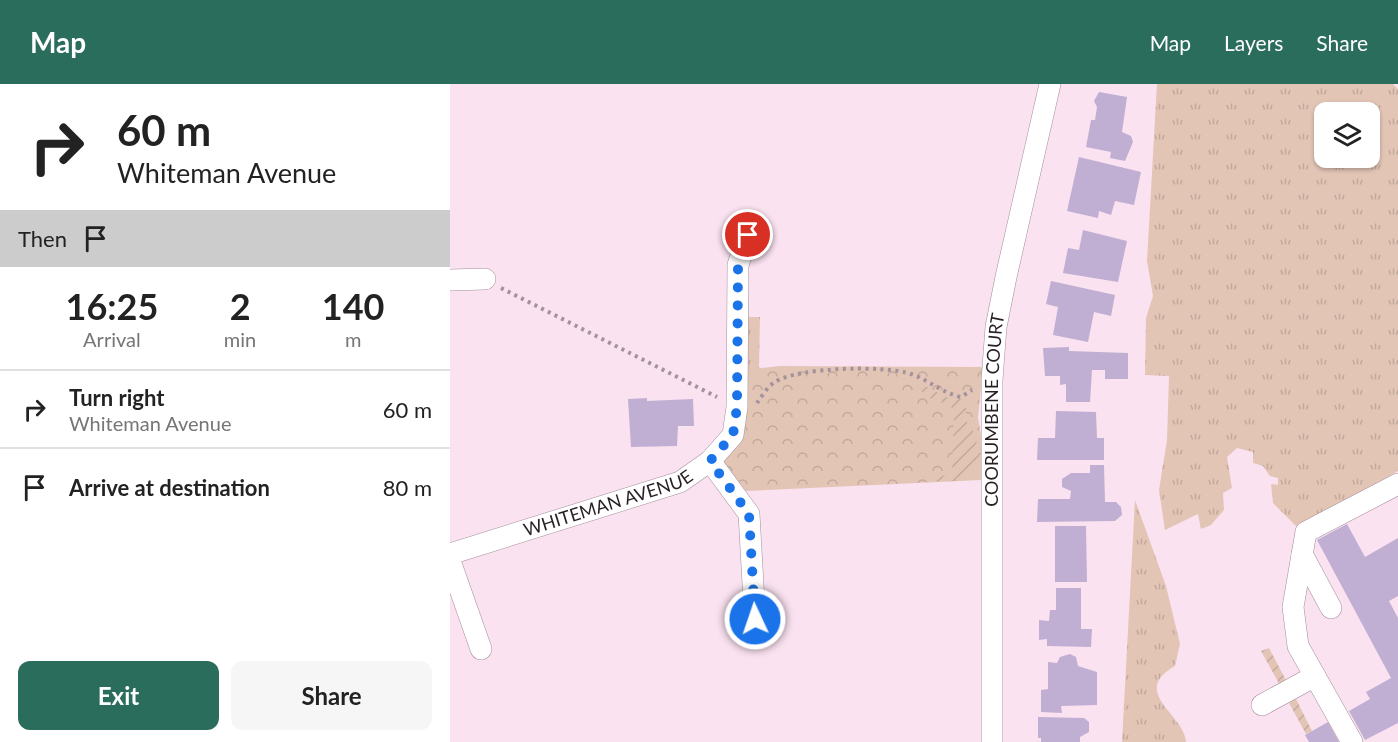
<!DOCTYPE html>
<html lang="en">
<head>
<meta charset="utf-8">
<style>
	body { margin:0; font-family:Lato,sans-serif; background:#f6f6f6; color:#222; height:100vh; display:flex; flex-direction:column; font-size:22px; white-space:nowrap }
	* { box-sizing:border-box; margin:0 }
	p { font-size:20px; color:#767676 }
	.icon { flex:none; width:33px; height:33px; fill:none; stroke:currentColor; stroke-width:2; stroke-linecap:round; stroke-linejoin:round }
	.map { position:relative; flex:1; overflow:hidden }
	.details { display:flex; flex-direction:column; background:#fff; width:450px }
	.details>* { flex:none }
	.banner { background:#fff; color:#222; overflow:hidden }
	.tools { position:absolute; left:864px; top:18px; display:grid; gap:12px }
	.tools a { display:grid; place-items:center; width:66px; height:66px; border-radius:12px; background:#fff; box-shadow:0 2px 4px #0004; font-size:30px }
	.pin { position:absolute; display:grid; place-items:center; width:51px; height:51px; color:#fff; margin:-26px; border:3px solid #fff; border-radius:50%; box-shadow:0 2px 6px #0007 }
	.me { position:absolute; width:66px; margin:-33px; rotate:357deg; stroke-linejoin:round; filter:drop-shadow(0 0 4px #0008) }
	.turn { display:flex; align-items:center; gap:21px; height:126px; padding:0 18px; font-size:27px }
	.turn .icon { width:78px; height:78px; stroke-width:2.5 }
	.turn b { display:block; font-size:42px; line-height:51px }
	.then { display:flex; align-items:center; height:57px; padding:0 18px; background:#0003; gap:12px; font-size:22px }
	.eta { display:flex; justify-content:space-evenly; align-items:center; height:102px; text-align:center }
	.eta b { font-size:36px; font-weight:700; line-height:42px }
	.button { display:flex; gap:12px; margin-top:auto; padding:12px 18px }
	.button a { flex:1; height:69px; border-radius:12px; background:#2b6d5d; color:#fff; font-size:24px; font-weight:700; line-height:69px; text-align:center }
	.button a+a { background:#f6f6f6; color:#222 }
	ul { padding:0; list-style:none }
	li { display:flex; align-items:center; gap:18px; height:78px; padding:0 18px; border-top:2px solid #e0e0e0 }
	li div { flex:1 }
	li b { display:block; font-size:22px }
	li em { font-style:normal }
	header { display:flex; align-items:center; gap:36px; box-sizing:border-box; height:84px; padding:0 30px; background:#2b6d5d; color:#fff }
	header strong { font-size:28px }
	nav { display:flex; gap:33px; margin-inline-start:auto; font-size:21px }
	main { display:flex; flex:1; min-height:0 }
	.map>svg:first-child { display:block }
</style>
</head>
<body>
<header>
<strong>Map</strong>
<nav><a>Map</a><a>Layers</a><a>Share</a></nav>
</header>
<main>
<section class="details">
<div class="banner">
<div class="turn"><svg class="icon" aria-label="right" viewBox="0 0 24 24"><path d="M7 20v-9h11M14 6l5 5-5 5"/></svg><div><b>60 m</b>Whiteman Avenue</div></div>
<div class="then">Then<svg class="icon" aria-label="arrive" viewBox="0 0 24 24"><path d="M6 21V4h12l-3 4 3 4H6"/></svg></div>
</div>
<div class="eta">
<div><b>16:25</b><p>Arrival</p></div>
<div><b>2</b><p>min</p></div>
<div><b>140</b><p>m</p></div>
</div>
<ul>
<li><svg class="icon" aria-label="right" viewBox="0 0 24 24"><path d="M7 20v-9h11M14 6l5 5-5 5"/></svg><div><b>Turn right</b><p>Whiteman Avenue</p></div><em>60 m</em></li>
<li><svg class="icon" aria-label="arrive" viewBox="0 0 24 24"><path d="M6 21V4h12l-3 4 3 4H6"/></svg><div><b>Arrive at destination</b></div><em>80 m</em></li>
</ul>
<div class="button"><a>Exit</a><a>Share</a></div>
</section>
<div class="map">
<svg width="948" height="658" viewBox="0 0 948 658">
	<defs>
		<pattern id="grass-tufts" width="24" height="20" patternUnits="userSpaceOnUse" patternTransform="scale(1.5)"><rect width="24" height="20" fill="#e3c5b6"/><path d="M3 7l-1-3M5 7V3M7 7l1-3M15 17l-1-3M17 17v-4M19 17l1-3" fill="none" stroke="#c3a99c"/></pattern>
		<pattern id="park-crowns" width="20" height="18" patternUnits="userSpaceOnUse" patternTransform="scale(1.5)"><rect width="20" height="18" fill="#e3c5b6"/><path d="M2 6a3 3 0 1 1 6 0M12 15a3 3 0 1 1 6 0" fill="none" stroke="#c3a99c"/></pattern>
		<pattern id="garden-furrows" width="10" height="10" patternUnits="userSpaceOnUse" patternTransform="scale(1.5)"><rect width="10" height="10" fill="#e3c5b6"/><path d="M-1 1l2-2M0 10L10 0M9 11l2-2" fill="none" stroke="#c3a99c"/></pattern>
	</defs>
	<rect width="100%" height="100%" fill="#fae2f0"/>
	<!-- grass -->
	<path fill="url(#grass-tufts)" fill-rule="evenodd" d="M707 0H943L948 5V387L847 443 823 419 821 400 828 401V394L820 392 813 382 803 379V368L787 364 777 373 782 404 773 409 774 426 761 441 751 445 748 430 715 446 709 406 717 356 719 292 695 291 696 234 703 212 697 177ZM874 28H920V74H874Z
		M293 233H310L309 283 317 287 294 331Z
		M685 416 716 502 730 560 725 582C679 608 734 630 736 658H672Z"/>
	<!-- park -->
	<path fill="url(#park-crowns)" d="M330 282 533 283 528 334 534 367 531 396 296 407 272 378 295 286Z"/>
	<!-- garden -->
	<path fill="url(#garden-furrows)" d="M468 298 496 313 516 315V337L526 351 528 380 518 396 478 398 502 388 504 331 501 322 477 313 468 304Z
		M819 564 838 600 831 603 811 567Z
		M846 615 862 647 856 650 839 619Z"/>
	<!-- building -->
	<path fill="#c1aed3" d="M649 8 677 13 672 48 681 52 683 58 675 77 660 74 661 68 636 63 641 36H645L647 23 644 17Z
		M629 73 691 88 684 121 665 117 661 131 649 127 648 134 617 127Z
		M633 146 677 157 668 198 613 189 618 164 629 166Z
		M601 197 665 211 661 232 644 228 638 258 603 251 608 223 596 220Z
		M619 263V267L678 269V295H655V286H642L640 318H616V300L610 301V292H595L593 264Z
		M197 314V317L243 315 244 342H228L227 362 181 363 178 315Z
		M606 327 646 328 647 354H654V376H587L588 354H605Z
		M640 381H654L655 418H666L671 423 672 431 665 437 587 438 588 415H620L621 407 612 403V395L621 389H640Z
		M897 440 915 473 948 454V512L939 517 948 534V639L915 656 899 627 920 615 916 608 941 594 867 456Z
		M605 442H636L637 498H605Z
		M606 504H631V545H642L641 563 597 562V555L589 556V536L599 537 600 526H606Z
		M620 570 626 573 628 582 647 588V621L611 622 612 629 591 628V606L598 605V578L607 579 610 573Z
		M588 633 634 634 639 638V648L630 653V658H591V654H588Z
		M878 638 889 658H859L855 651Z"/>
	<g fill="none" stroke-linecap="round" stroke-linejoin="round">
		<!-- minor casing -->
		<g stroke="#a48e9b" stroke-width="22">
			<g id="minor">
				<path d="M0 196 35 195"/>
				<path d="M260 377 299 430 305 535"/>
				<path id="s1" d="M0 470 230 398 260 377 283 351 287 323 288 181 298 151"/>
				<path d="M852 470 881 524"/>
				<path d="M0 477 31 565"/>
				<path d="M812 621 865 592"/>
				<path id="s2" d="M542 658V296L546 243 556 193 600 0"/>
				<path d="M902 658 848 562 843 523 856 448 948 400"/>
			</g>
		</g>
		<!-- path -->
		<path stroke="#a3929c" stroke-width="4" stroke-dasharray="3 4.5" stroke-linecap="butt" d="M51 204 267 313
			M307 319C312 312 318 302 325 298 347 283 436 281 461 290 479 296 492 309 511 313L522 306"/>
		<!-- minor -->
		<use href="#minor" stroke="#fff" stroke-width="21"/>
	</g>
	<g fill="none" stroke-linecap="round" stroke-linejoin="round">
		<!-- route -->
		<path stroke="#1a73e8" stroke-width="10" stroke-dasharray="0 18" d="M298 151 288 181 287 323 283 351 260 377 299 430 305 535"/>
	</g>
	<g text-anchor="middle" stroke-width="4.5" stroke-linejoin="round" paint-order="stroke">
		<!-- street labels -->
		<g font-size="18" fill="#281f25" stroke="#fef4fa">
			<text dy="6" stroke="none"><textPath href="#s2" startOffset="332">COORUMBENE COURT</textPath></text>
			<text dy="6" stroke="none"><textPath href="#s1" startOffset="166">WHITEMAN AVENUE</textPath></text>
		</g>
	</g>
</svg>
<div class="tools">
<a><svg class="icon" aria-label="layers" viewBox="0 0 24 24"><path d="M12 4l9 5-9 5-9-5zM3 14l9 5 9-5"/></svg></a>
</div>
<div class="pin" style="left:298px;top:151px;background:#d93025"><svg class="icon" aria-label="arrive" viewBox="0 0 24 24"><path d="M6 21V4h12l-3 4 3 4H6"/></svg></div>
<svg class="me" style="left:305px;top:535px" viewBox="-20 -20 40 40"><circle r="17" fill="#1a73e8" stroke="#fff" stroke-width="3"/><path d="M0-11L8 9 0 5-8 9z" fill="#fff"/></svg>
</div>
</main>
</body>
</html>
